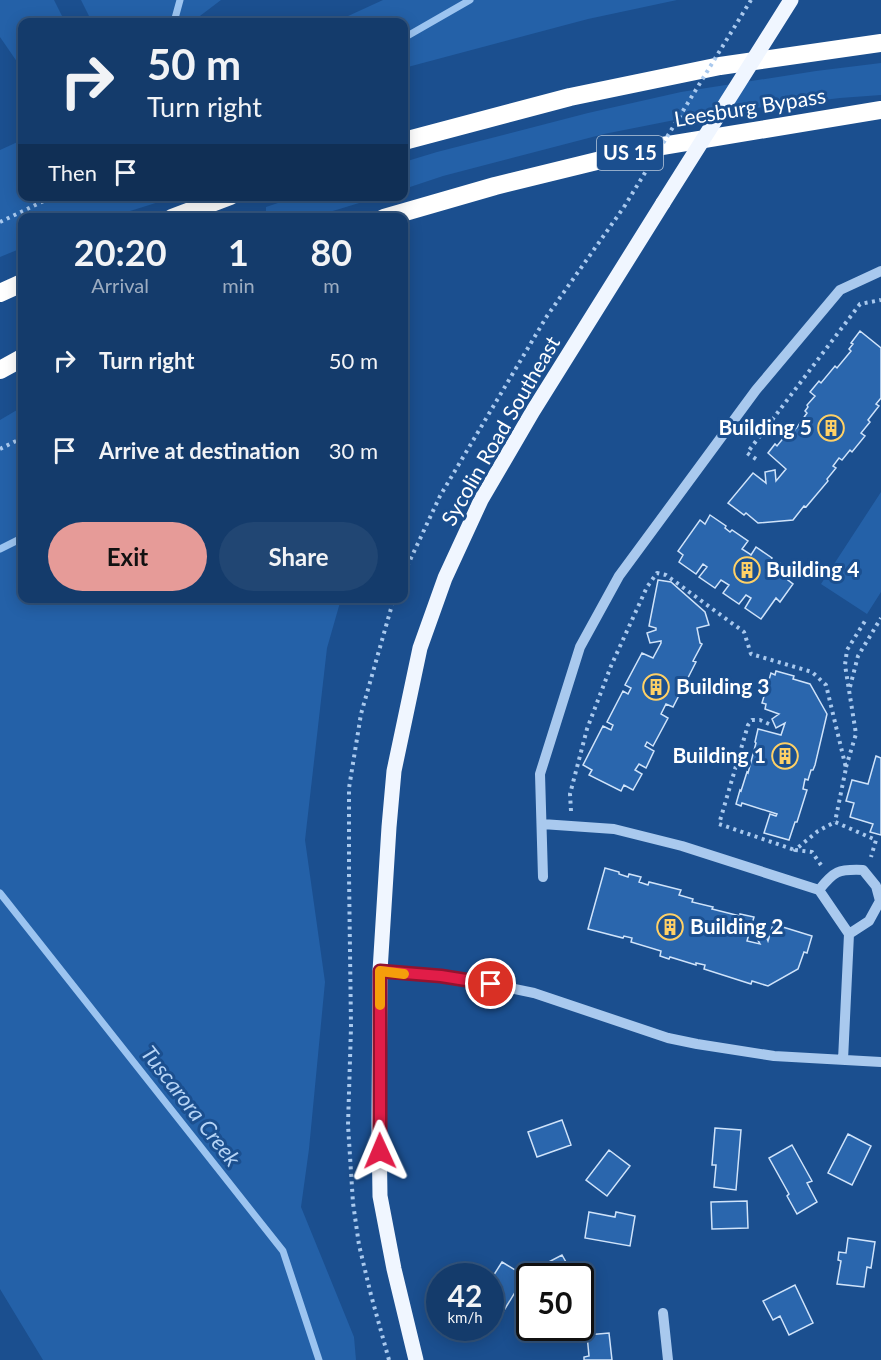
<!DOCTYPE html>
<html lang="en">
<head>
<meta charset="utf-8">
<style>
	body { margin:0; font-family:Lato,sans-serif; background:#214673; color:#f1f3f6; height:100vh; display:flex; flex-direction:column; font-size:22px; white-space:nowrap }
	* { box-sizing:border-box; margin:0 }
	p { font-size:20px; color:#9dadc1 }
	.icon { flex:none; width:33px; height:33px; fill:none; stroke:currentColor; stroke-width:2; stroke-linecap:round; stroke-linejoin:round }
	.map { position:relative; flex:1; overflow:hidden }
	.side { position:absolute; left:18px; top:213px; width:390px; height:390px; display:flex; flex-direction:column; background:#143b6b; border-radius:12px; box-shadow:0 3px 15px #0003,0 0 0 2px #33557e }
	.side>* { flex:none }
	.banner { position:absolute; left:18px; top:18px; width:390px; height:183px; border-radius:12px; box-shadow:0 3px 15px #0003,0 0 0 2px #33557e; background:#143b6b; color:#f1f3f6; overflow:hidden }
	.speed { position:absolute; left:426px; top:1263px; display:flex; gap:12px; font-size:30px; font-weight:700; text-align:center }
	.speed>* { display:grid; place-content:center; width:78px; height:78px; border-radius:50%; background:#143b6b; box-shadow:0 3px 15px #0003,0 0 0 2px #33557e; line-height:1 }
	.speed small { font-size:15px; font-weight:400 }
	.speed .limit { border:3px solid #111; border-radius:9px; background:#fff; color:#111 }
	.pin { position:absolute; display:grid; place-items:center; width:51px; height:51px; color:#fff; margin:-26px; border:3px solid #fff; border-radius:50%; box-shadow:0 2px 6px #0007 }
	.me { position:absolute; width:66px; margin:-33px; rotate:359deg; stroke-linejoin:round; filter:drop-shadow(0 0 4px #0008) }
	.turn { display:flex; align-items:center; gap:21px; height:126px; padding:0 30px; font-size:27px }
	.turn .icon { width:78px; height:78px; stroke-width:2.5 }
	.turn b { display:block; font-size:42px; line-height:51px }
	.then { display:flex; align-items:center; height:57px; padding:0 30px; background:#0003; gap:12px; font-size:22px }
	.eta { display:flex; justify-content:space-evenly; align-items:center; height:102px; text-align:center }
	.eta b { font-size:36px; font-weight:700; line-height:42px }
	.action { display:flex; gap:12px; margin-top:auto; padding:12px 30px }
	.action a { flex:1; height:69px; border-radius:36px; background:#e69b98; color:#111; font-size:24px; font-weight:700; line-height:69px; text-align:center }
	.action a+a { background:#214673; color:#f1f3f6 }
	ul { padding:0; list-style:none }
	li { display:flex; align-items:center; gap:18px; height:90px; padding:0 30px }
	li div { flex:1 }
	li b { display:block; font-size:22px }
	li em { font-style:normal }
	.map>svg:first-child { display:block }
</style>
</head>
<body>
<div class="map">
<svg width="881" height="1360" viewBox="0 0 881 1360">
	<rect width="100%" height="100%" fill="#1b4f8f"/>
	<!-- green -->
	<path fill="#2461a8" d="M0 0H54L65 22H22V69L0 37Z
		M81 0H221L192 22H92Z
		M383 0H677L588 19 404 68V22H335Z
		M881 63V95L840 98 705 114 604 134 443 176 404 189V162L437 152 588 113 681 92 816 71Z
		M22 140V196H162V201L111 217 22 218V248L0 257V150Z
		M299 196H379V197L313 217H266V207Z
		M22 407V598L341 599 327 648 305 840 325 982 309 1149 301 1207 354 1337 356 1360H43L0 1289V420Z
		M881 492V592L867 614 821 584Z"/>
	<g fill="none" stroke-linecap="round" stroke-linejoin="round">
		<!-- stream -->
		<path stroke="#9cc4f0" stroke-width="7" d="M174 22 180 0
			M404 36 409 35 470 0
			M0 549 22 538
			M0 893 283 1251 319 1360"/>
	</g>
	<!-- building -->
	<path fill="#2a66ad" stroke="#cfe3fa" stroke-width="1.5" d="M860 331 881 348V398L876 404 879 406 868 420 870 422 861 433 865 436 852 452 850 450 842 460 839 458 833 466 836 468 827 479 828 481 806 507 804 506 793 520 758 523 746 513 744 515 728 503 753 473 766 483 765 472 775 470 776 481 786 469 768 453 775 444 777 446 790 430 793 432 798 426 807 413 805 411 808 407 807 405 815 396 810 392 819 381 821 383 835 366 837 368 851 351 849 349 853 344 851 343Z
		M710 515 726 526 725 528 730 532 732 530 748 541 742 549 750 554 751 555 756 547 772 558 771 560 776 564 778 562 794 572 788 580 793 584 780 602 776 598 761 619 745 608 751 598 746 595 739 604 723 593 729 585 721 580 715 588 699 577 707 567 703 564 696 574 679 562 683 555 678 551 700 520 705 524Z
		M658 580 671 582 705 612 709 625 697 628 700 643 702 644 693 661 696 662 673 707 666 704 661 714 668 718 653 746 647 742 645 746 654 751 646 768 639 764 635 770 642 774 633 790 624 785 621 791 589 775 592 770 583 765 603 726 611 730 613 725 607 722 623 691 628 694 631 688 625 685 642 653 653 658 661 643V641L650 643 647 633 656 630V628L649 626Z
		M776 671 794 676 793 679 810 684 827 714 815 765 813 770H811L808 780 805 779 803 789 807 790 797 822H795L789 840 764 833 770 814 776 816 777 814 742 803 741 806 736 804 740 790 741 791 747 772 748 773 756 743 755 742 758 729 781 735 785 723 776 728 772 719 779 714 765 709 766 704 762 703 771 673 775 675Z
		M876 756 881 758V835L870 832 873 824 850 817 854 803 846 801 852 780 868 784Z
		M605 868 619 872V874L628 877 629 874 641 877 639 882 648 885 649 882 681 890 679 895 693 899 692 902 713 907 712 909 740 916V914L754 917 747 941 760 944 755 935 764 931 768 941 773 924 812 936 807 953 804 952 798 969 768 986 752 981 751 984 704 969 705 965 696 963V965L670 957 669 959 660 956 661 951 631 942 632 938 624 936 623 938 588 929Z
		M562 1120 571 1145 537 1157 528 1132Z
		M715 1128 741 1130 736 1190 714 1187 716 1165H712Z
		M848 1134 871 1146 852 1185 828 1173Z
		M792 1145 812 1181 807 1183 817 1202 797 1214 787 1196 789 1194 769 1158Z
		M609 1150 630 1166 607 1196 586 1180Z
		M747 1201 748 1228 712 1229 711 1202Z
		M589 1212 615 1217 616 1212 635 1216 630 1246 585 1238Z
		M848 1238 875 1242 871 1268 867 1267 864 1287 837 1284 841 1261 838 1260 839 1252 846 1253Z
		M562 1255 574 1276H542L537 1268Z
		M502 1262 525 1276 503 1312 501 1310 491 1328 490 1281Z
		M795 1285 813 1323 789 1335 780 1316 773 1320 763 1301Z
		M609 1333 612 1360H584V1357L589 1356 587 1335Z"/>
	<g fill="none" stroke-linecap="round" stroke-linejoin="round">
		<!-- path -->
		<path stroke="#a9c9ee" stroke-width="4" stroke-dasharray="3 4.5" stroke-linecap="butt" d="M0 222 54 196
			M0 449 22 438
			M756 459 747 453 860 304 881 300
			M404 573 440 496 547 316 624 207
			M850 687 858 656 881 618
			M769 724 760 720H752L748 725 719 824 795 850
			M846 767 856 734 845 665 847 650 865 621
			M571 811 570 794 587 729 611 666 647 587 657 573 666 575 744 632 751 654 812 672 826 685 846 768 835 822
			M821 865 812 852 795 850 818 831 835 822 876 840 871 857
			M389 1360 371 1295 359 1245 353 1203 348 1125 351 1027 349 875V788L361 714 394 598"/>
		<!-- minor -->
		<path stroke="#a9c9ee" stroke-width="10" d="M542 824 614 829 682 846 819 890 849 934 843 1060
			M543 877 540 774 580 647 619 576 756 390 840 290 881 271
			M819 890C834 871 838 869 863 870L876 886 880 901 869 921 849 934
			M380 971 441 976 491 984 534 993 668 1038 697 1044 774 1056 881 1062
			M663 1313 668 1360"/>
		<!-- major -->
		<path stroke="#f0f6ff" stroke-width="15" d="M416 1360 394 1269 380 1196 379 1128 380 971 389 827 394 771 409 700 420 648 445 578 481 500 533 411 663 203"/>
		<!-- highway -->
		<path stroke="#fff" stroke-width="18" d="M404 141 570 97 720 66 881 43
			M172 218 230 196
			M384 218 495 186 650 148 881 110
			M0 293 22 283
			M0 370 22 358"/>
		<!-- path-bridge -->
		<path stroke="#a9c9ee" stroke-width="4" stroke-dasharray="3 4.5" stroke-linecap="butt" d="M624 207 751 0"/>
		<!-- major-bridge -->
		<path stroke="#f0f6ff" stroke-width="15" d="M663 203 791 0"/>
	</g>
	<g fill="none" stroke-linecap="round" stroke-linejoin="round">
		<!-- route casing -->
		<g stroke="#92132f" stroke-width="15">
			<path id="route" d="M380 1151V971L441 976 491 984"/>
		</g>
		<!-- route -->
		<use href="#route" stroke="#e11d48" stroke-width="10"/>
		<!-- slow -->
		<path stroke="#f59e0b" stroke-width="10" d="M380 1005V971L404 974"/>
	</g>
	<!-- icons -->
	<defs>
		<g id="building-ring" transform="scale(1.35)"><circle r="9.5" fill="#1b4f8f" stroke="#ffd166" stroke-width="1.5"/><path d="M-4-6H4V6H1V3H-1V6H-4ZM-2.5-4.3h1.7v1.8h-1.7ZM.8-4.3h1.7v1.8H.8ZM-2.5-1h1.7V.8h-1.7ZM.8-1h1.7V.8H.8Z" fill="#ffd166"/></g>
	</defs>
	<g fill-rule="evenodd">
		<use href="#building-ring" x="831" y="428"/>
		<use href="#building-ring" x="747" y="570"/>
		<use href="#building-ring" x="656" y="687"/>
		<use href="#building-ring" x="785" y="756"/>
		<use href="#building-ring" x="670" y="927"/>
	</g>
	<g text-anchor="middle" stroke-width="6" stroke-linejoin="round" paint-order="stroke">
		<!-- shield labels -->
		<rect fill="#1b4f8f" stroke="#bbcadd" stroke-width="1.5" x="597" y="136" width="66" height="34" rx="4.5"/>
		<g font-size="20" font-weight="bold" fill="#fff">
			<text x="630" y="160">US 15</text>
		</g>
		<!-- street labels -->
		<g font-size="21" fill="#fff" stroke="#1b4f8f">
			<text transform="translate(750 108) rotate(-9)" y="7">Leesburg Bypass</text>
			<text transform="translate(501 431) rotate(-60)" y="7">Sycolin Road Southeast</text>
		</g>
		<!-- poi labels -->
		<g font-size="21" font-weight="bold" fill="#fff" stroke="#1b4f8f" text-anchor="start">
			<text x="812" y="435" text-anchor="end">Building 5</text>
			<text x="766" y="577">Building 4</text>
			<text x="676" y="694">Building 3</text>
			<text x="766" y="763" text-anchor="end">Building 1</text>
			<text x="690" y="934">Building 2</text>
		</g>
		<!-- water labels -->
		<g font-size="22" font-style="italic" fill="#b5d3f5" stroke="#1b4f8f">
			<text transform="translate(191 1106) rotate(52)" y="8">Tuscarora Creek</text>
		</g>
	</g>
</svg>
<div class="speed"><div>42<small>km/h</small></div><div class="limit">50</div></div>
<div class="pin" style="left:491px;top:984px;background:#d93025"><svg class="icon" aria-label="arrive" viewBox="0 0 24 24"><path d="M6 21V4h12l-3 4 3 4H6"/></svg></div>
<svg class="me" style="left:380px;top:1151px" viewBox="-20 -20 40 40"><path d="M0-17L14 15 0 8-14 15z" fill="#e11d48" stroke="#fff" stroke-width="4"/></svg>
<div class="banner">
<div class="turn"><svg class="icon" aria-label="right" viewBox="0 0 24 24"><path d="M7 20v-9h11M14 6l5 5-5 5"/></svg><div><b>50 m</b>Turn right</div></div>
<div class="then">Then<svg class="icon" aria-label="arrive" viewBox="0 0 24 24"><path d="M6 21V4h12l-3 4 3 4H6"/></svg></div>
</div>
<section class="side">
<div class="eta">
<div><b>20:20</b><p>Arrival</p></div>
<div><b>1</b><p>min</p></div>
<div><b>80</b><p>m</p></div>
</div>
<ul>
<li><svg class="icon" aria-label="right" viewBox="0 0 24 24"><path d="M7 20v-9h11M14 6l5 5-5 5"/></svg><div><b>Turn right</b></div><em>50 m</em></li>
<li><svg class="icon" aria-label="arrive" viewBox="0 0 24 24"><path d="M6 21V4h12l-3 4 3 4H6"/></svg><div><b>Arrive at destination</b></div><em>30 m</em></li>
</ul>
<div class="action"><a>Exit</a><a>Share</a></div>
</section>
</div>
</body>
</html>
